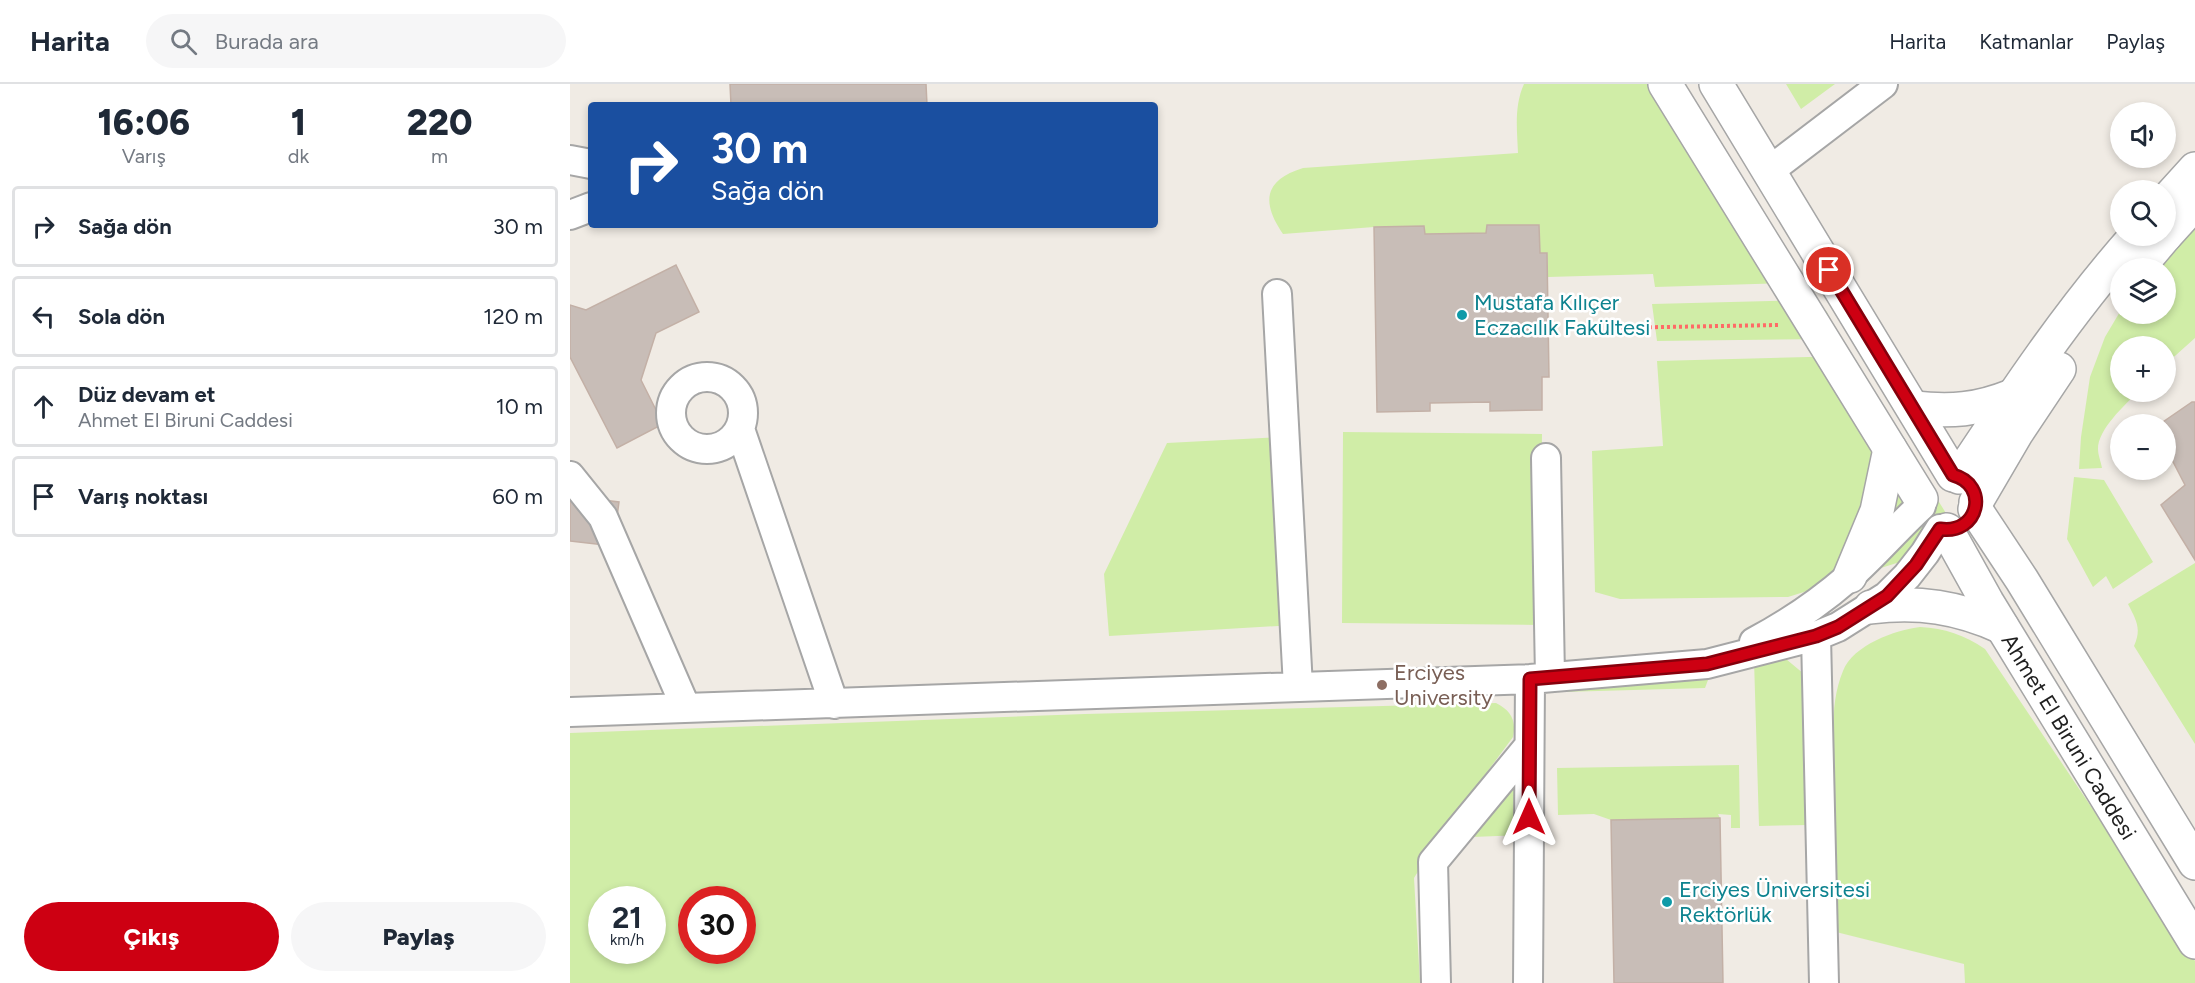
<!DOCTYPE html>
<html lang="tr">
<head>
<meta charset="utf-8">
<style>
	body { margin:0; font-family:Figtree,sans-serif; background:#f6f6f7; color:#1f2937; height:100vh; display:flex; flex-direction:column; font-size:22px; white-space:nowrap }
	* { box-sizing:border-box; margin:0 }
	p { font-size:20px; color:#747a83 }
	.icon { flex:none; width:33px; height:33px; fill:none; stroke:currentColor; stroke-width:2; stroke-linecap:round; stroke-linejoin:round }
	.map { position:relative; flex:1; overflow:hidden }
	.drawer { display:flex; flex-direction:column; background:#fff; width:570px }
	.drawer>* { flex:none }
	.top-card { position:absolute; left:18px; top:18px; width:570px; height:126px; border-radius:6px; box-shadow:0 3px 9px #0003; background:#1a4fa0; color:#fff; overflow:hidden }
	.buttons { position:absolute; left:1540px; top:18px; display:grid; gap:12px }
	.buttons a { display:grid; place-items:center; width:66px; height:66px; border-radius:50%; background:#fff; box-shadow:0 3px 9px #0003; font-size:30px }
	.speed { position:absolute; left:18px; top:802px; display:flex; gap:12px; font-size:30px; font-weight:700; text-align:center }
	.speed>* { display:grid; place-content:center; width:78px; height:78px; border-radius:50%; background:#fff; box-shadow:0 3px 9px #0003; line-height:1 }
	.speed small { font-size:15px; font-weight:400 }
	.speed .limit { border:9px solid #d22; background:#fff; color:#111 }
	.pin { position:absolute; display:grid; place-items:center; width:51px; height:51px; color:#fff; margin:-26px; border:3px solid #fff; border-radius:50%; box-shadow:0 2px 6px #0007 }
	.me { position:absolute; width:66px; margin:-33px; rotate:0deg; stroke-linejoin:round; filter:drop-shadow(0 0 4px #0008) }
	.turn { display:flex; align-items:center; gap:21px; height:126px; padding:0 24px; font-size:27px }
	.turn .icon { width:78px; height:78px; stroke-width:2.5 }
	.turn b { display:block; font-size:42px; line-height:51px }
	.eta { display:flex; justify-content:space-evenly; align-items:center; height:102px; text-align:center }
	.eta b { font-size:36px; font-weight:800; line-height:42px }
	.button { display:flex; gap:12px; margin-top:auto; padding:12px 24px }
	.button a { flex:1; height:69px; border-radius:36px; background:#cd0012; color:#fff; font-size:24px; font-weight:800; line-height:69px; text-align:center }
	.button a+a { background:#f6f6f7; color:#1f2937 }
	ul { padding:0; list-style:none }
	li { display:flex; align-items:center; gap:18px; height:81px; margin:0 12px 9px; padding:0 12px; border:3px solid #e0e1e3; border-radius:6px }
	li div { flex:1 }
	li b { display:block; font-size:22px }
	li em { font-style:normal }
	header { display:flex; align-items:center; gap:36px; box-sizing:border-box; height:84px; padding:0 30px; background:#fff; border-bottom:2px solid #e0e1e3 }
	header strong { font-size:28px }
	nav { display:flex; gap:33px; margin-inline-start:auto; font-size:21px }
	.search { width:420px; height:54px; background:#f6f6f7; display:flex; align-items:center; gap:15px; box-sizing:border-box; padding:0 21px; border-radius:33px; color:#747a83; font-size:22px }
	main { display:flex; flex:1; min-height:0 }
	.map>svg:first-child { display:block }
</style>
</head>
<body>
<header>
<strong>Harita</strong>
<div class="search"><svg class="icon" aria-label="search" viewBox="0 0 24 24"><circle cx="10" cy="10" r="6"/><path d="M15 15l6 6"/></svg>Burada ara</div>
<nav><a>Harita</a><a>Katmanlar</a><a>Paylaş</a></nav>
</header>
<main>
<section class="drawer">
<div class="eta">
<div><b>16:06</b><p>Varış</p></div>
<div><b>1</b><p>dk</p></div>
<div><b>220</b><p>m</p></div>
</div>
<ul>
<li><svg class="icon" aria-label="right" viewBox="0 0 24 24"><path d="M7 20v-9h11M14 6l5 5-5 5"/></svg><div><b>Sağa dön</b></div><em>30 m</em></li>
<li><svg class="icon" aria-label="left" viewBox="0 0 24 24"><path d="M17 20v-9H6M10 6l-5 5 5 5"/></svg><div><b>Sola dön</b></div><em>120 m</em></li>
<li><svg class="icon" aria-label="ahead" viewBox="0 0 24 24"><path d="M12 20V5M6 11l6-6 6 6"/></svg><div><b>Düz devam et</b><p>Ahmet El Biruni Caddesi</p></div><em>10 m</em></li>
<li><svg class="icon" aria-label="arrive" viewBox="0 0 24 24"><path d="M6 21V4h12l-3 4 3 4H6"/></svg><div><b>Varış noktası</b></div><em>60 m</em></li>
</ul>
<div class="button"><a>Çıkış</a><a>Paylaş</a></div>
</section>
<div class="map">
<svg width="1625" height="899" viewBox="0 0 1625 899">
	<rect width="100%" height="100%" fill="#f0ebe4"/>
	<!-- grass -->
	<path fill="#d0eda7" fill-rule="evenodd" d="M954 0H1111L1220 199 1085 203 1083 190 978 193 977 169H970L969 141H917L916 149 855 150 854 142 804 143 713 150C691 118 694 96 733 84L948 69C947 45 944 22 954 0Z
		M1216 0H1265L1231 25Z
		M1625 131V254L1596 280V262H1551V308H1568C1555 321 1528 345 1528 365 1528 371 1531 378 1532 384L1509 385 1511 353 1520 293 1535 253 1551 226V230H1596V184H1583Z
		M1244 216 1257 228 1264 244 1259 255 1087 257 1082 220Z
		M1279 272 1382 439 1330 478 1218 513 1050 515 1025 508 1022 367 1093 362 1087 277Z
		M773 348 972 350 970 541 772 539Z
		M714 353 725 541 539 552 534 490 597 359Z
		M1504 393 1534 396 1583 478 1543 505 1536 492 1523 503 1497 455Z
		M1625 479V660L1564 562C1572 544 1566 536 1558 520Z
		M1350 543C1375 544 1394 551 1415 565L1625 877V899H1395L1394 880 1266 848C1266 797 1265 746 1265 696 1264 661 1259 620 1273 587 1283 561 1325 546 1350 543Z
		M1216 575 1234 590 1238 741 1189 742 1184 576Z
		M1137 585 1138 596 1135 604 992 608 994 599Z
		M926 619C940 626 947 636 943 653L869 753 844 794 850 899H0V649L515 630ZM32 816H82V867H32ZM122 816H172V867H122Z
		M952 673 953 751 902 753Z
		M1169 681 1170 744H1161V731L1148 730 1150 734 1041 736 1024 730 988 731 987 684Z"/>
	<!-- building -->
	<path fill="#c8bdb7" stroke="#c3b0a6" stroke-width="1.5" d="M160 0H356L357 21H161Z
		M917 141H969L970 169H977L979 293H972V326L920 327V318L860 319V327L807 328 804 143 854 142 855 150 916 149Z
		M106 181 129 228 86 249 71 296 93 340 47 364 0 273V221L16 226Z
		M1622 318H1625V476L1591 421 1615 401 1596 364V340H1590Z
		M0 412 49 418 43 462 0 457Z
		M1150 734 1153 899H1044L1041 736Z"/>
	<g fill="none" stroke-linecap="round" stroke-linejoin="round">
		<!-- minor casing -->
		<g stroke="#a6a6a6" stroke-width="32">
			<path id="minor" d="M0 76 21 80
				M1199 87 1313 0
				M0 131 21 123
				M707 210 728 603
				M101 329a36 36 0 1 1 72 0a36 36 0 1 1-72 0Z
				M170 345 264 620
				M976 374 980 593
				M0 392 33 433 116 624
				M1246 552 1254 899
				M1184 558C1218 540 1249 519 1279 493 1304 471 1326 445 1351 422
				M0 628 960 595 1137 580 1246 552 1268 543 1317 512 1337 492 1355 469 1370 445
				M866 899 863 778 959 662
				M958 899 960 595"/>
		</g>
		<!-- tertiary casing -->
		<g stroke="#a6a6a6" stroke-width="36">
			<g id="tertiary">
				<path d="M1095 0 1351 415"/>
				<path d="M1146 0 1383 391"/>
				<path d="M1596 117 1625 85"/>
				<path d="M1596 151 1625 119"/>
				<path d="M1568 184 1595 152"/>
				<path d="M1344 324C1381 328 1407 326 1442 312"/>
				<path d="M1389 393C1444 310 1500 226 1566 152"/>
				<path d="M1406 418 1447 348 1489 285"/>
				<path d="M1405 425 1452 496 1625 779"/>
				<path id="s1" d="M1377 446 1417 518 1625 858"/>
				<path d="M1280 492 1307 427 1320 365"/>
				<path d="M1301 523C1348 517 1388 523 1432 543"/>
			</g>
		</g>
		<!-- path -->
		<path stroke="#ff6966" stroke-width="4" stroke-dasharray="3 3" stroke-linecap="butt" d="M1037 244 1209 241"/>
		<!-- minor -->
		<use href="#minor" stroke="#fff" stroke-width="28"/>
		<!-- tertiary -->
		<use href="#tertiary" stroke="#fff" stroke-width="33"/>
	</g>
	<g fill="none" stroke-linecap="round" stroke-linejoin="round">
		<!-- route casing -->
		<g stroke="#85000c" stroke-width="15">
			<path id="route" d="M959 733 960 595 1137 580 1246 552 1268 543 1317 512 1346 481 1370 445C1409 451 1420 401 1383 391L1259 186"/>
		</g>
		<!-- route -->
		<use href="#route" stroke="#cd0012" stroke-width="10"/>
	</g>
	<!-- markers -->
	<g fill="#0f9aa8" stroke="#fff" stroke-width="2">
		<circle cx="892" cy="231" r="6"/>
		<circle cx="1097" cy="818" r="6"/>
	</g>
	<circle fill="#8d6e63" stroke="#fff" stroke-width="2" cx="812" cy="601" r="6"/>
	<g text-anchor="middle" stroke-width="5" stroke-linejoin="round" paint-order="stroke">
		<!-- culture labels -->
		<g font-size="22" fill="#0d838f" stroke="#fff" text-anchor="start">
			<text x="904" y="226">Mustafa Kılıçer<tspan x="904" dy="25">Eczacılık Fakültesi</tspan></text>
			<text x="1109" y="813">Erciyes Üniversitesi<tspan x="1109" dy="25">Rektörlük</tspan></text>
		</g>
		<!-- education labels -->
		<g font-size="22" fill="#785e54" stroke="#fff" text-anchor="start">
			<text x="824" y="596">Erciyes<tspan x="824" dy="25">University</tspan></text>
		</g>
		<!-- street labels -->
		<g font-size="22" fill="#1f1f1f" stroke="#fff">
			<text dy="8" stroke="none"><textPath href="#s1" startOffset="240">Ahmet El Biruni Caddesi</textPath></text>
		</g>
	</g>
</svg>
<div class="buttons">
<a><svg class="icon" aria-label="sound" viewBox="0 0 24 24"><path d="M4 9h4l5-4v14l-5-4H4zM17 9q2 3 0 6"/></svg></a>
<a><svg class="icon" aria-label="search" viewBox="0 0 24 24"><circle cx="10" cy="10" r="6"/><path d="M15 15l6 6"/></svg></a>
<a><svg class="icon" aria-label="layers" viewBox="0 0 24 24"><path d="M12 4l9 5-9 5-9-5zM3 14l9 5 9-5"/></svg></a>
<a>+</a>
<a>−</a>
</div>
<div class="speed"><div>21<small>km/h</small></div><div class="limit">30</div></div>
<div class="pin" style="left:1259px;top:186px;background:#d93025"><svg class="icon" aria-label="arrive" viewBox="0 0 24 24"><path d="M6 21V4h12l-3 4 3 4H6"/></svg></div>
<svg class="me" style="left:959px;top:733px" viewBox="-20 -20 40 40"><path d="M0-17L14 15 0 8-14 15z" fill="#cd0012" stroke="#fff" stroke-width="4"/></svg>
<div class="top-card">
<div class="turn"><svg class="icon" aria-label="right" viewBox="0 0 24 24"><path d="M7 20v-9h11M14 6l5 5-5 5"/></svg><div><b>30 m</b>Sağa dön</div></div>
</div>
</div>
</main>
</body>
</html>
